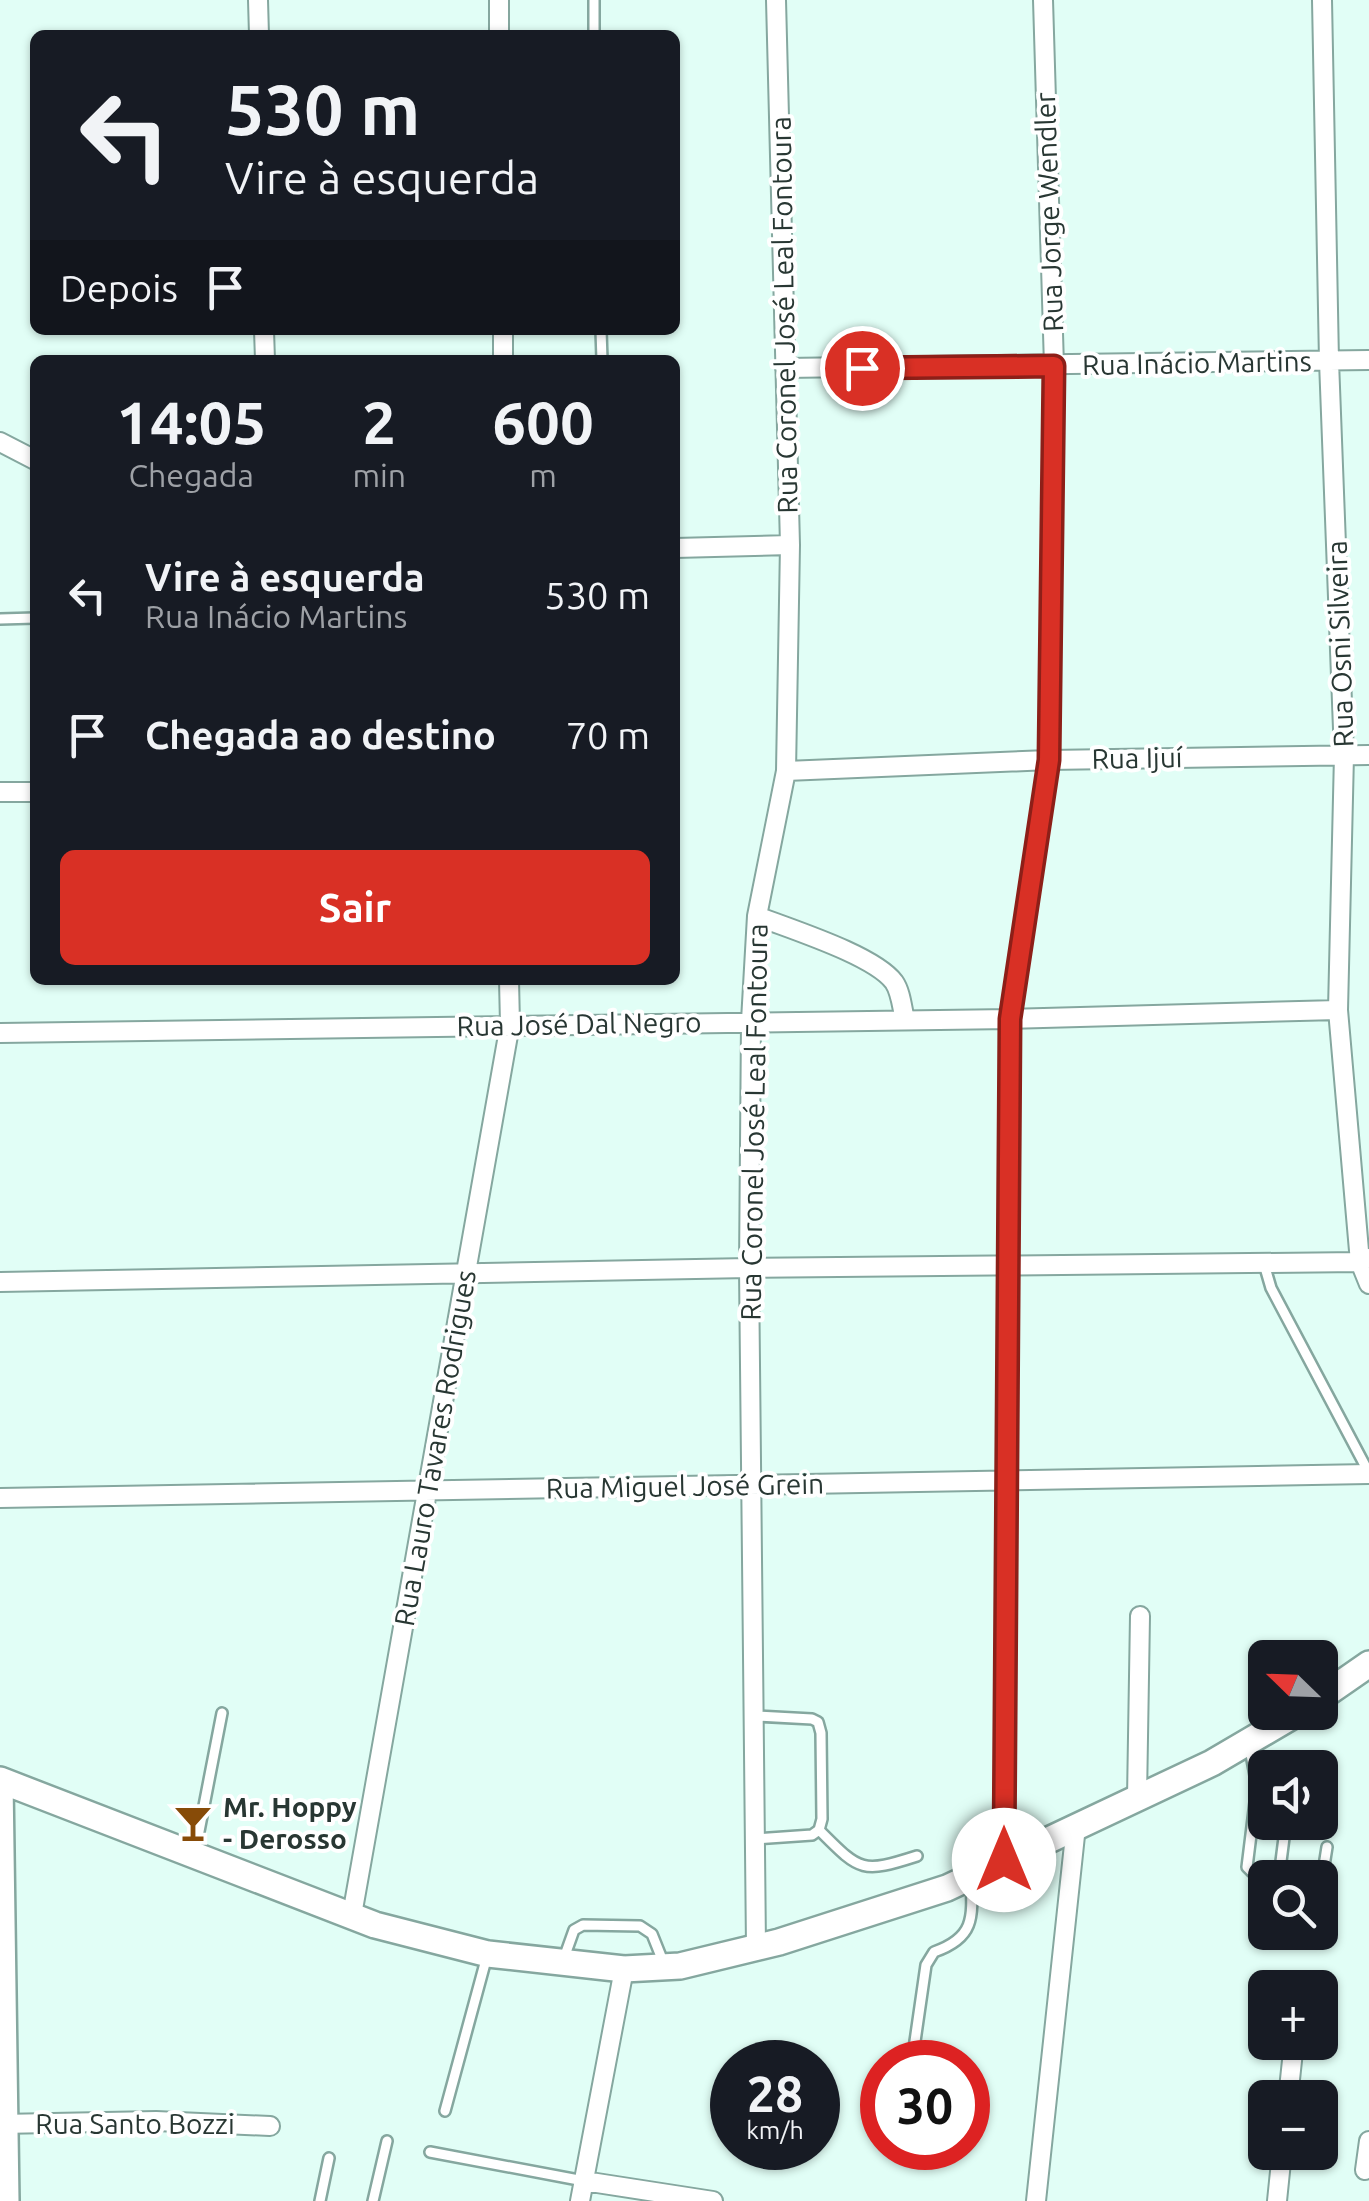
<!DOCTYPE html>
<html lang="pt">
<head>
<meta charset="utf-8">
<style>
	body { margin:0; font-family:Ubuntu,sans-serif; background:#242831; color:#f1f3f6; height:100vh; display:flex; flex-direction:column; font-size:38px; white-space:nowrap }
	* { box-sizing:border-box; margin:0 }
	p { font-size:32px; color:#9ea1a6 }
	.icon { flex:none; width:55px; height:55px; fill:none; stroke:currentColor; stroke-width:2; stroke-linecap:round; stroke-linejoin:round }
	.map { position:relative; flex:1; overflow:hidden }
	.panel { position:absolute; left:30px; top:355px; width:650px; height:630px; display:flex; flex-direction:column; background:#171b24; border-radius:15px; box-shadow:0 2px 8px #0004 }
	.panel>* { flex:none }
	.guide { position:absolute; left:30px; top:30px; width:650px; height:305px; border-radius:15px; box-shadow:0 2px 8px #0004; background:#171b24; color:#f1f3f6; overflow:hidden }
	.needle { width:65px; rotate:293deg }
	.fabs { position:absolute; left:1248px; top:1640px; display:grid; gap:20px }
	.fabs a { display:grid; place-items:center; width:90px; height:90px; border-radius:15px; background:#171b24; box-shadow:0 2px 8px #0004; font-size:50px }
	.speed { position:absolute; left:710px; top:2040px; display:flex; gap:20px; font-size:50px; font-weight:700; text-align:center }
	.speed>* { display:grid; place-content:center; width:130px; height:130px; border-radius:50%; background:#171b24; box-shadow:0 2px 8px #0004; line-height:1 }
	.speed small { font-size:25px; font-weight:400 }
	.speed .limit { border:15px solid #d22; background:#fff; color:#111 }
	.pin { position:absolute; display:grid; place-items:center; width:85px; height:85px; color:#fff; margin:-42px; border:5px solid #fff; border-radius:50%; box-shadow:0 2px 10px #0007 }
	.me { position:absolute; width:110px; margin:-55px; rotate:0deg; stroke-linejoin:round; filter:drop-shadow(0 0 8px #0008) }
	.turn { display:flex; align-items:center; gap:35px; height:210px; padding:0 30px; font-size:45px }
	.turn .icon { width:130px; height:130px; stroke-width:2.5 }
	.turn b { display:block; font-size:70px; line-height:85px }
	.then { display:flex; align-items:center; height:95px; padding:0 30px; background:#0003; gap:20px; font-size:38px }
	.eta { display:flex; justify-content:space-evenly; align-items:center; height:170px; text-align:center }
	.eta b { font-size:60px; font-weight:700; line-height:70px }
	.button { display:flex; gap:20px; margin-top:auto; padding:20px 30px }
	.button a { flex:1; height:115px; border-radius:15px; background:#d93025; color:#fff; font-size:40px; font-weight:700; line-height:115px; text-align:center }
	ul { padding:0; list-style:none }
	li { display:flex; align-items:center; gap:30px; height:140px; padding:0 30px }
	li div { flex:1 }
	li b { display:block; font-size:38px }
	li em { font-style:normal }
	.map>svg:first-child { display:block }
</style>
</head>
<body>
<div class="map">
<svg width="1369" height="2201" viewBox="0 0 1369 2201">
	<rect width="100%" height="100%" fill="#e1fef6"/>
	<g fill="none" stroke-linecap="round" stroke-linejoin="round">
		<!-- lane casing -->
		<g stroke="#85a79f" stroke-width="14">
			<path id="lane" d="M594 35V0
				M601 330 602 360
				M0 619 35 618
				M1264 1264 1271 1288 1369 1473
				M755 1716 812 1719 818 1722 821 1733 822 1819 819 1830 812 1835 756 1839
				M1249 1744 1257 1786 1247 1867 1252 1872 1282 1878
				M819 1830C860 1871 861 1874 917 1856
				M195 1852 222 1713
				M1279 1877 1286 1822
				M1320 1891 1327 1847
				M564 1958 574 1930 583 1925 640 1926 652 1934 664 1964
				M912 2062 926 1965 934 1952C974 1938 973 1919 971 1880
				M445 2111 487 1956
				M430 2152 584 2181
				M320 2201 329 2158
				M373 2201 387 2141"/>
		</g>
		<!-- street casing -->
		<g stroke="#85a79f" stroke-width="22">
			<path id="street" d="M258 0 259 35
				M499 0V35
				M1322 0 1329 361 1344 755 1338 1010 1360 1262 1369 1284
				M264 330 265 360
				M503 330V360
				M785 368 1369 360
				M0 442 35 460
				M675 548 790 545
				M786 771 1049 760 1369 755
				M0 792H35
				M757 916C790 929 874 955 894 982 901 992 902 1008 905 1020
				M0 1033 1010 1019 1338 1010
				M0 1282 749 1268 1360 1262 1369 1258
				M0 1498 1369 1474
				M1137 1798 1140 1616
				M1004 1860 1010 1019 1049 760 1054 366 1043 0
				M352 1915 510 1024 509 980
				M756 1947 749 1268 751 1021 757 916 786 771 790 545 776 0
				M1288 2098 1294 2042
				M0 2124 156 2121 270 2126
				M1365 2170 1369 2141
				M584 2181 713 2201
				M580 2201 624 1969
				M1036 2201 1076 1826
				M1277 2201 1282 2152"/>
		</g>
		<!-- secondary casing -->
		<g stroke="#85a79f" stroke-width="30">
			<path id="secondary" d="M1320 1698 1369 1664
				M0 1780 375 1925 488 1954 624 1969 680 1966 779 1942 947 1888 1212 1763 1299 1712
				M0 1781 6 2201"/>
		</g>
		<!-- lane -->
		<use href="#lane" stroke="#fff" stroke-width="9"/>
		<!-- street -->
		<use href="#street" stroke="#fff" stroke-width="18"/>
		<!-- secondary -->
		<use href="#secondary" stroke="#fff" stroke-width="25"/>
	</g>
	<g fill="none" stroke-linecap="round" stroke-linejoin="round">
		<!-- route casing -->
		<g stroke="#8d1f18" stroke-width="25">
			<path id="route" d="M862 368 1054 366 1049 760 1010 1019 1004 1860"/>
		</g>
		<!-- route -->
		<use href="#route" stroke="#d93025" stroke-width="18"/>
	</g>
	<!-- icons -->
	<defs>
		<g id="bar-bare" transform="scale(3)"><path d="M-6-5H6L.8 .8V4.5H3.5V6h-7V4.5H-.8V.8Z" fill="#874b08" stroke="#fff" stroke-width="2.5" paint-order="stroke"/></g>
	</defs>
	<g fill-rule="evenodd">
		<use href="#bar-bare" x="193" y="1823"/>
	</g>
	<g text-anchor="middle" stroke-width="8" stroke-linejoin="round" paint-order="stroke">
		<!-- street labels -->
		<g font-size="28" fill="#283733" stroke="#fff">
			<text transform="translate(1049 212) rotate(-92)" y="10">Rua Jorge Wendler</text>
			<text transform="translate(784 315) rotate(-91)" y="10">Rua Coronel José Leal Fontoura</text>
			<text transform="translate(1197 363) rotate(-1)" y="10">Rua Inácio Martins</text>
			<text transform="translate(1340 644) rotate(-92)" y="10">Rua Osni Silveira</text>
			<text transform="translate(1137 758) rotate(-1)" y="10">Rua Ijuí</text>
			<text transform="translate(579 1024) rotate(-1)" y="10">Rua José Dal Negro</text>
			<text transform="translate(754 1122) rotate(-89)" y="10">Rua Coronel José Leal Fontoura</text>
			<text transform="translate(435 1448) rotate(-80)" y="10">Rua Lauro Tavares Rodrigues</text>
			<text transform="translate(685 1486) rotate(-1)" y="10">Rua Miguel José Grein</text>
			<text x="135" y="2134">Rua Santo Bozzi</text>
		</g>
		<!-- poi labels -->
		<g font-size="28" font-weight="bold" fill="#283733" stroke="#fff" text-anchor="start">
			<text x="223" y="1817">Mr. Hoppy<tspan x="223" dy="32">- Derosso</tspan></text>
		</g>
	</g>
</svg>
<div class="fabs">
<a><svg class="needle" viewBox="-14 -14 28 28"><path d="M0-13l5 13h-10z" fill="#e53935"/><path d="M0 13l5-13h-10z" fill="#9ea1a6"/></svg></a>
<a><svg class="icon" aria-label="sound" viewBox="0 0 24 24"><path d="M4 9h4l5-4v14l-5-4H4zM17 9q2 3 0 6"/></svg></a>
<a><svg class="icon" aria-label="search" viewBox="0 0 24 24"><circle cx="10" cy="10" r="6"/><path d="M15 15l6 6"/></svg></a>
<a>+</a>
<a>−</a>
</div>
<div class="speed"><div>28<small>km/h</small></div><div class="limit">30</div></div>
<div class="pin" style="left:862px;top:368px;background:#d93025"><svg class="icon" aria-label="arrive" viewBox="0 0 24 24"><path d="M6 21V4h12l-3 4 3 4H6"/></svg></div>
<svg class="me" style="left:1004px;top:1860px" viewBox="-20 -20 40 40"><circle r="19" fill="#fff"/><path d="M0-13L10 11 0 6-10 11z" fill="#d93025"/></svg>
<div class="guide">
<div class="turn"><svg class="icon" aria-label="left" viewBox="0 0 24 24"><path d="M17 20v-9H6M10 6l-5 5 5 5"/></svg><div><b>530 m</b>Vire à esquerda</div></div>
<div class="then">Depois<svg class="icon" aria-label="arrive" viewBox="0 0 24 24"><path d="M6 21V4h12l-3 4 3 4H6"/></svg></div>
</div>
<section class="panel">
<div class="eta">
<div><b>14:05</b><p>Chegada</p></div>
<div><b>2</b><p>min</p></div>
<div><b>600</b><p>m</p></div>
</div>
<ul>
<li><svg class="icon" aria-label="left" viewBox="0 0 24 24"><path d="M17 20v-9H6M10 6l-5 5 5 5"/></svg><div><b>Vire à esquerda</b><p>Rua Inácio Martins</p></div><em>530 m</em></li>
<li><svg class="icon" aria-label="arrive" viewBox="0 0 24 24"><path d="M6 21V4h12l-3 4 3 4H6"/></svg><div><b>Chegada ao destino</b></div><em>70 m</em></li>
</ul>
<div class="button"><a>Sair</a></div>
</section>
</div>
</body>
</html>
